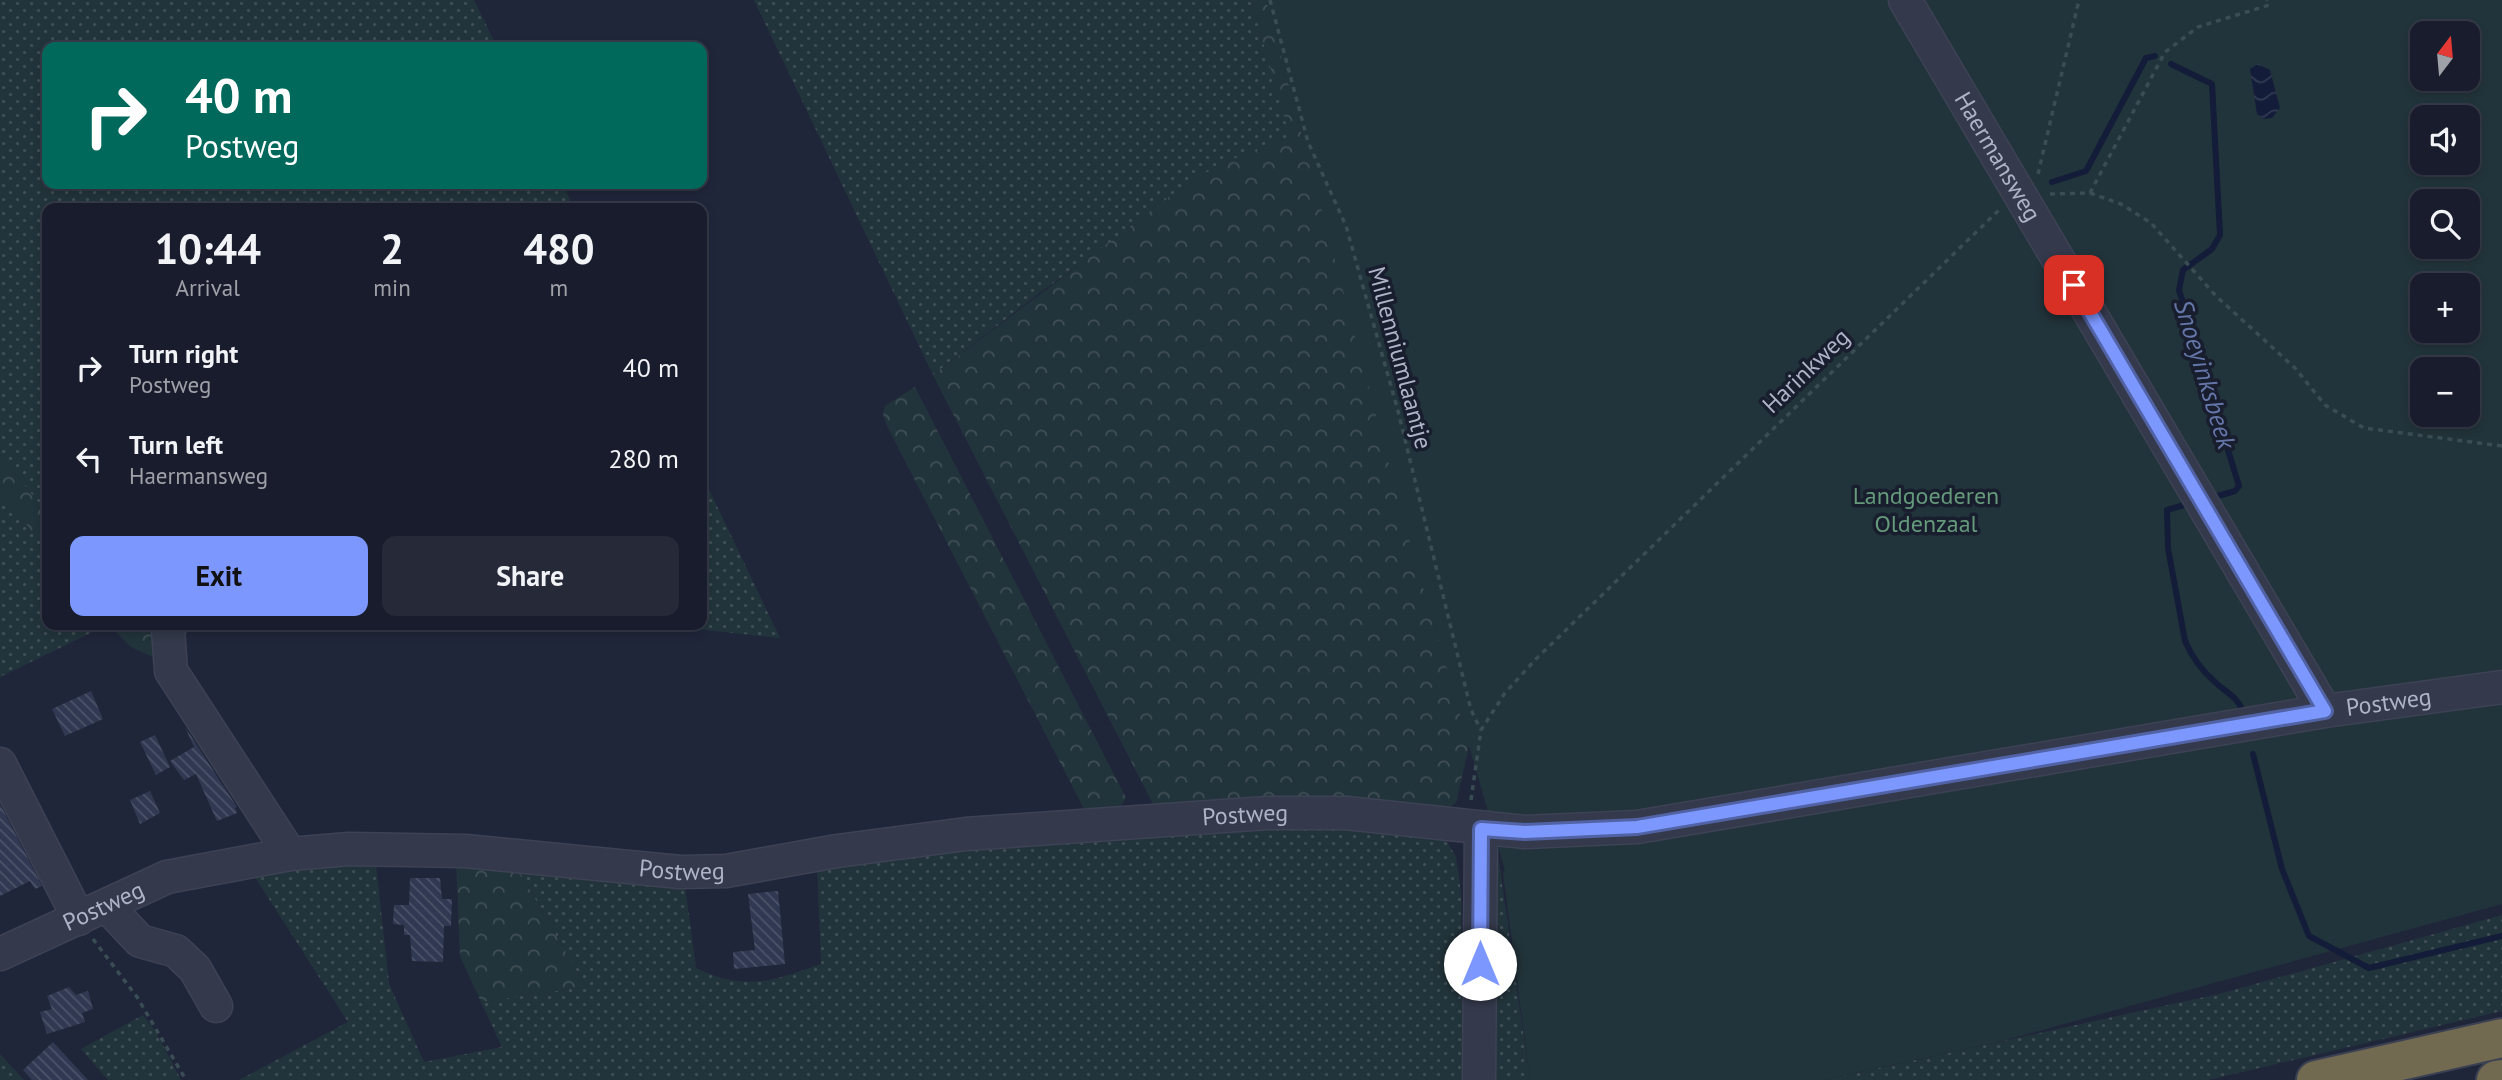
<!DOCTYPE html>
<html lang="en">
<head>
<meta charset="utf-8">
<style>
	body { margin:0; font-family:"PT Sans",sans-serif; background:#252938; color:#f1f3f6; height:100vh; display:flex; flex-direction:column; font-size:26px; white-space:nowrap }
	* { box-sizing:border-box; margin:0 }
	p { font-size:23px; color:#9fa1a9 }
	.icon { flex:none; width:38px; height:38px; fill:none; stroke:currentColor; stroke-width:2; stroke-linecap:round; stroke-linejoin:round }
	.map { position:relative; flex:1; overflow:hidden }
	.side { position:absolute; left:42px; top:203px; width:665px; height:427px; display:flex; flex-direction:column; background:#181c2c; border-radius:14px; box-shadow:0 4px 10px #0003,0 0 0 2px #363a48 }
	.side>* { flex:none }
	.guide { position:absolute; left:42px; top:42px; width:665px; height:147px; border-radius:14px; box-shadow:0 4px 10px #0003,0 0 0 2px #363a48; background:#00695c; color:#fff; overflow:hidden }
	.needle { width:46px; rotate:16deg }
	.buttons { position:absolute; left:2410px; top:21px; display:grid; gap:14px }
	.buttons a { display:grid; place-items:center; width:70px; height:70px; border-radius:14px; background:#181c2c; box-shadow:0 4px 10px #0003,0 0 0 2px #363a48; font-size:35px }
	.pin { position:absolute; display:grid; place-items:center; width:60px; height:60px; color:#fff; margin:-30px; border-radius:14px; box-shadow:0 4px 10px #0006 }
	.me { position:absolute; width:77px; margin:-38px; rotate:0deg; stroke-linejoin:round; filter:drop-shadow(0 0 5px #0008) }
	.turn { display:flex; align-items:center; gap:24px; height:147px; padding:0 28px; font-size:32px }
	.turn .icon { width:91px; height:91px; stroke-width:2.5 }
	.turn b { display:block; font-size:49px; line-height:60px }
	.eta { display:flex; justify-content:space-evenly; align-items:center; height:119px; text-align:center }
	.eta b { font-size:42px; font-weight:600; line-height:49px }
	.button { display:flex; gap:14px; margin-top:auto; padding:14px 28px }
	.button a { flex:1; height:80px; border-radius:14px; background:#7c97fe; color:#111; font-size:28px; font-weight:600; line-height:80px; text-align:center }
	.button a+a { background:#252938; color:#f1f3f6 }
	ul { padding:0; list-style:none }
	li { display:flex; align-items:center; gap:21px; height:91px; padding:0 28px }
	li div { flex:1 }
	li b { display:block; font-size:26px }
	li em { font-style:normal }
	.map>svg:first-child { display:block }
</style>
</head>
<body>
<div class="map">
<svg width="2502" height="1080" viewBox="0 0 2502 1080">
	<defs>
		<pattern id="grass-dots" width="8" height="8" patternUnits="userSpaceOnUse" patternTransform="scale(1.75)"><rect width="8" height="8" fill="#22343b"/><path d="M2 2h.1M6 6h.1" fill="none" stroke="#404f56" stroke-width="1.8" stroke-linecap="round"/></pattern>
		<pattern id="forest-crowns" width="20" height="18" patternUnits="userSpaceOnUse" patternTransform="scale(1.75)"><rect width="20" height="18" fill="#22343b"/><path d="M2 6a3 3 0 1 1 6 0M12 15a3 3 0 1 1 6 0" fill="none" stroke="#404f56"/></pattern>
		<pattern id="water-waves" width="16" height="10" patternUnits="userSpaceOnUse" patternTransform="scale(1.75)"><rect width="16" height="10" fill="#131c38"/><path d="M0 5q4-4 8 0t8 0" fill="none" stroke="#333b53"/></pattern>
		<pattern id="building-back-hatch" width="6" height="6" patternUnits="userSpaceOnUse" patternTransform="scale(1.75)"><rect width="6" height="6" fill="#313952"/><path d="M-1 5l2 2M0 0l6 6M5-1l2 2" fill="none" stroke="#4c5369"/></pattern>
	</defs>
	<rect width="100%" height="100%" fill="#20263a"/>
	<!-- grass -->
	<path fill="url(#grass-dots)" d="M0 0H474L497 47H47V184H562L574 208H47V513L0 455Z
		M754 0H1251L1291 137 1223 163 1045 289 933 375Z
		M702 475 780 638 658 625H702Z
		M0 492 47 550V625H107L0 677Z
		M1287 826 1432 836 1447 842 1456 857 1461 893 1463 1080H239L348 1022 249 868 375 856 389 984 424 1062 502 1047 481 1002 582 987 583 982 516 866 684 879 696 968C746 992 772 981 821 964L817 865 873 854Z
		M1498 856 1530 1080H1488L1493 862Z
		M2502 915V1011L2208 1080H1824L2223 993Z
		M143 1015 157 1034 181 1080H108L81 1049Z
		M0 1054 24 1080H0Z"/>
	<!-- forest -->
	<path fill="url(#forest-crowns)" d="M1251 0H1895L1436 540 1469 746 1456 803 1450 807 1345 797 1153 804 933 375 1185 185 1223 163 1290 137Z
		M915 387 1126 798 1120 807 1084 809 887 426 883 414 885 406Z
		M0 455 47 513V550L0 492Z
		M109 625H162L160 660 131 647Z
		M456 860 516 866 583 982 582 987 481 1002 460 956Z"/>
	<!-- green -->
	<path fill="#22343b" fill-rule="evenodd" d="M1266 0H2502V904L2002 1041 1823 1080H1530L1503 873 1505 870 1407 532ZM2422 33H2468V79H2422ZM2422 117H2468V163H2422ZM2422 201H2468V247H2422ZM2422 285H2468V331H2422ZM2422 369H2468V415H2422Z"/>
	<!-- water -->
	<path fill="url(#water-waves)" d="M2258 64 2270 70 2280 108 2272 118 2263 119 2257 114 2250 69Z"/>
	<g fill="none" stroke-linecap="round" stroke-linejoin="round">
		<!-- stream -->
		<path stroke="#131c38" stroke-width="6" d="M2171 64 2212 84 2220 235 2212 249 2183 270 2179 290 2239 486 2235 491 2211 498
			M2052 182 2086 171 2146 58 2155 56
			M2191 503 2167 510 2168 548 2185 641C2192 657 2202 671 2215 682 2224 691 2238 697 2242 710
			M2253 754 2282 869 2309 936 2369 968 2502 936"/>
	</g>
	<!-- building -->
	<path fill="url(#building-back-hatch)" d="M91 691 103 719 65 736 52 709Z
		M185 727 237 807 235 808 237 813 217 821 196 774 184 780 170 761 194 747Z
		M155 735 170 767 156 775 140 742Z
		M150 791 160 813 140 824 130 800Z
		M0 804 42 886 35 889 30 881 0 896Z
		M410 878H440L442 899H452L451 926H444L443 962 412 961 410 935H404V925L393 924 394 905H409Z
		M778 891 785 964 734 969 733 952 755 950 748 894Z
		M69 987 76 995 88 991 93 1009 82 1013 85 1022 47 1034 40 1012 52 1009 47 996Z
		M53 1042 88 1080H32L23 1070Z"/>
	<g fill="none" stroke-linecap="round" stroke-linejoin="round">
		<!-- minor casing -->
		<g stroke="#3d4254" stroke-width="35">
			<g id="minor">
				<path id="s1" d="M1905 0 2325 711"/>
				<path d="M171 625 168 629 171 671 290 854"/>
				<path d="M0 764 79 919"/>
				<path d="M107 906 140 941 176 951 195 969 216 1006"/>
				<path id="s2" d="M0 954 167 877 290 854 349 849 465 851 680 872 726 871 837 851 966 834 1267 813H1346L1525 832 1637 827 2325 711 2502 687"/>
				<path d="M1479 1080 1481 829"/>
			</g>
		</g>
		<!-- highway casing -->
		<g stroke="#3b4052" stroke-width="42">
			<path id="highway" d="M2316 1080 2502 1038
				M2496 1080 2502 1079"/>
		</g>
		<!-- path -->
		<path stroke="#3a4d54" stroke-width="3.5" stroke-dasharray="5 5" stroke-linecap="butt" d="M1270 0 1308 142 1346 226 1398 411 1471 710 1481 730
			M2038 174 2079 0
			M2090 193 2121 204 2151 223 2216 296 2295 368 2325 405 2364 428 2502 446
			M2050 194 2090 193 2165 52 2198 27 2269 5 2267 0
			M1471 800 1481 730 1505 693 1536 659 2000 209
			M93 939 137 997 186 1080"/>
		<!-- minor -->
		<use href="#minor" stroke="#34394b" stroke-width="32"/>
		<!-- highway -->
		<use href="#highway" stroke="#716a50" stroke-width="38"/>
	</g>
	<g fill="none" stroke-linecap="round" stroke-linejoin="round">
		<!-- route casing -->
		<g stroke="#5162a5" stroke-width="18">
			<path id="route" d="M1480 964 1481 829 1525 832 1637 827 2325 711 2074 285"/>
		</g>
		<!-- route -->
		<use href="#route" stroke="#7c97fe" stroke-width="12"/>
	</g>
	<g text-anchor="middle" stroke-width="7" stroke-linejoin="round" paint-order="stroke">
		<!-- street labels -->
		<g font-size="24" fill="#aeb3c7" stroke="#191e2f">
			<text dy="8" stroke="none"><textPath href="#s1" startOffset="182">Haermansweg</textPath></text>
			<text transform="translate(1400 358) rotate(75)" y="8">Millenniumlaantje</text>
			<text transform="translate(1806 371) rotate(-44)" y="8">Harinkweg</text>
			<text dy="8" stroke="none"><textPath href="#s2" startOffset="2424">Postweg</textPath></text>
			<text dy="8" stroke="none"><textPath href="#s2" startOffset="1269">Postweg</textPath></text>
			<text dy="8" stroke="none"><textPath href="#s2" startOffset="702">Postweg</textPath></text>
			<text dy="8" stroke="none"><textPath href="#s2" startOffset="114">Postweg</textPath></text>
		</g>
		<!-- park labels -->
		<g font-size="24" fill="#64997a" stroke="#191e2f">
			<text x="1926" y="504">Landgoederen<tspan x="1926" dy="28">Oldenzaal</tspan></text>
		</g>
		<!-- water labels -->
		<g font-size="26" font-style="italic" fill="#6576a9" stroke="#191e2f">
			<text transform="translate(2205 374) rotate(73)" y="9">Snoeyinksbeek</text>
		</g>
	</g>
</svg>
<div class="buttons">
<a><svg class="needle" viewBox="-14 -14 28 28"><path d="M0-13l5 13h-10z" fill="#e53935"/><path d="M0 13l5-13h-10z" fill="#9fa1a9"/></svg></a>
<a><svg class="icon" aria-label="sound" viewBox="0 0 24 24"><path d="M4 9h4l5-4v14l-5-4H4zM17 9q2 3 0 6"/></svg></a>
<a><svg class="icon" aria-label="search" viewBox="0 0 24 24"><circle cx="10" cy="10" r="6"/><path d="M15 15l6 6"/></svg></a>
<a>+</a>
<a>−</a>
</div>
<div class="pin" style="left:2074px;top:285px;background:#d93025"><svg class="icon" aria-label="arrive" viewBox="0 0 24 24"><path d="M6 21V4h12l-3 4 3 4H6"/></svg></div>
<svg class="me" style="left:1480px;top:964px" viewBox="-20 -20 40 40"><circle r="19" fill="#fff"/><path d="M0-13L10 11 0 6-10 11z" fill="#7c97fe"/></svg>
<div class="guide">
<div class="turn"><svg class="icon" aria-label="right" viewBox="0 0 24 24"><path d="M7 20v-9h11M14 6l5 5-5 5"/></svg><div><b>40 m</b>Postweg</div></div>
</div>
<section class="side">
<div class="eta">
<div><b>10:44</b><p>Arrival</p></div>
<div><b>2</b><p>min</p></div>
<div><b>480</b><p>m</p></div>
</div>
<ul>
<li><svg class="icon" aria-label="right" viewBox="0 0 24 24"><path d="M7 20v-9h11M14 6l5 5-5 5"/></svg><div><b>Turn right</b><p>Postweg</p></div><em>40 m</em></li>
<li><svg class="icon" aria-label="left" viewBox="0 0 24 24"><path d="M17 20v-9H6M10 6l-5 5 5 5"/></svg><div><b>Turn left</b><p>Haermansweg</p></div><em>280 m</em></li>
</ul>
<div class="button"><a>Exit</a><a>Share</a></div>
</section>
</div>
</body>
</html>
